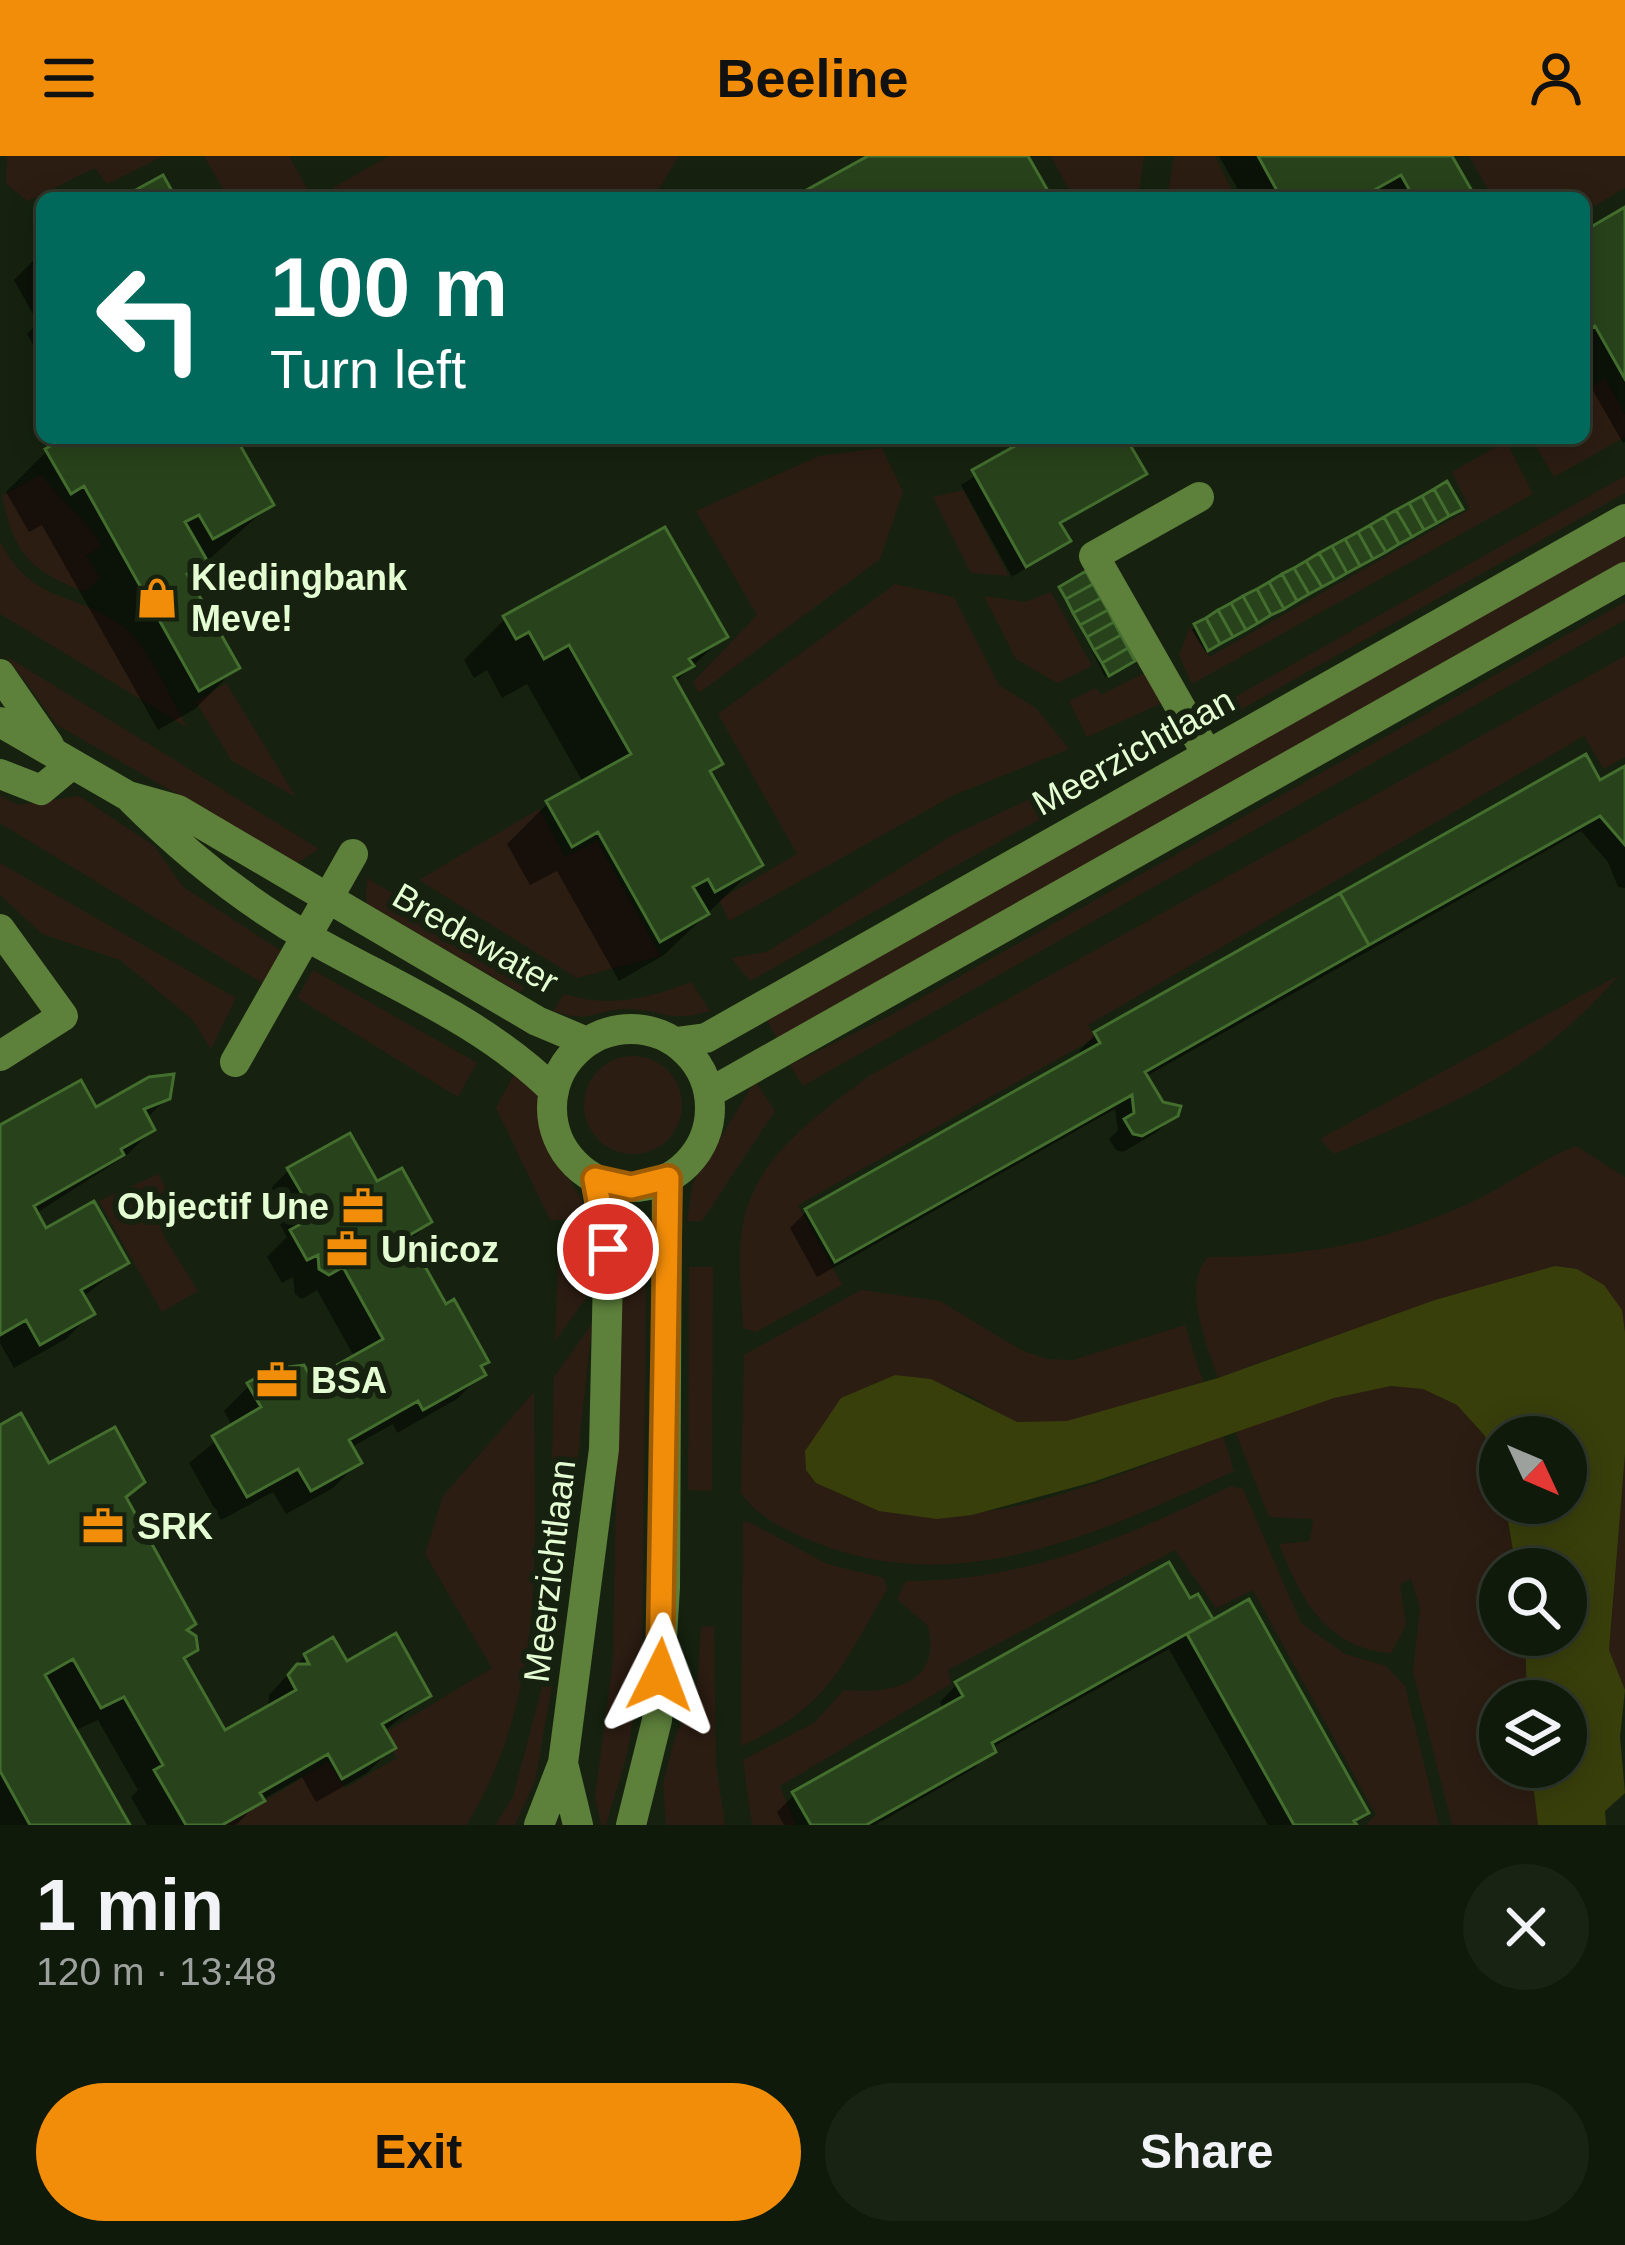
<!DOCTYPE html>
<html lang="en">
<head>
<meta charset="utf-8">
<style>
	body { margin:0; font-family:Arial,sans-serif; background:#192314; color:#f1f3f6; height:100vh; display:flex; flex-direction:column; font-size:45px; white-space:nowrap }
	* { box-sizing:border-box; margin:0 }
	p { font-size:39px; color:#9ca19d }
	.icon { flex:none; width:66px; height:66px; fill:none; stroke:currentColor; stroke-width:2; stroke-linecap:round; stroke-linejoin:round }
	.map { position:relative; height:1669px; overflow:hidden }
	.panel { display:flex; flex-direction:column; background:#101a0b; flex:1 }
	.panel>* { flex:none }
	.top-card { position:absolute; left:36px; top:36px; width:1554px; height:252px; border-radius:18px; box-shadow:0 6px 30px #0003,0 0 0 3px #30382c; background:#00695c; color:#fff; overflow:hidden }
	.needle { width:78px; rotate:134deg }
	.buttons { position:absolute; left:1479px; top:1260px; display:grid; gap:24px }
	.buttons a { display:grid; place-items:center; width:108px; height:108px; border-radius:50%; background:#101a0b; box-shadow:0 6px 30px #0003,0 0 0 3px #30382c; font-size:60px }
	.pin { position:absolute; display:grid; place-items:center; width:102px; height:102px; color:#fff; margin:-51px; border:6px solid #fff; border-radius:50%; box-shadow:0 3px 12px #0007 }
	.me { position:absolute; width:132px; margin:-66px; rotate:3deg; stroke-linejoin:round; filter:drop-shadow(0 0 9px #0008) }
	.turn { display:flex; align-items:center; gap:42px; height:252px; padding:0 36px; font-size:54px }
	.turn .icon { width:156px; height:156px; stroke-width:2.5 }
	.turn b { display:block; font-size:84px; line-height:102px }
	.round { display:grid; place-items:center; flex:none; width:126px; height:126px; border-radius:63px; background:#192314 }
	.headline { display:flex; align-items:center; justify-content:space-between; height:204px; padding:0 36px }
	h1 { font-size:72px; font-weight:700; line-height:90px }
	.cta { display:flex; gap:24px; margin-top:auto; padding:24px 36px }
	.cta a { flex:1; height:138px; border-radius:72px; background:#f28d09; color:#111; font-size:48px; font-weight:700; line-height:138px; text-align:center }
	.cta a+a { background:#192314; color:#f1f3f6 }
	header { display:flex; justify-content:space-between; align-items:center; height:156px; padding:0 36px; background:#f28d09; color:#111; font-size:54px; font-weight:700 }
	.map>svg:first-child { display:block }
</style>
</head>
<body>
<header><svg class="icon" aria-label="menu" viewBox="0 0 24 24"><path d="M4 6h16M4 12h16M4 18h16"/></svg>Beeline<svg class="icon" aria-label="person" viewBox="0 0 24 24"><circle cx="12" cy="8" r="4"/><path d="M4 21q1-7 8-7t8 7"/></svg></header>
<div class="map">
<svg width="1625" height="1669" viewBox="0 0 1625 1669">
	<rect width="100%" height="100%" fill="#16220f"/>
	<!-- green -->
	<path fill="#2c1d12" d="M7 0H163L107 28 95 12 28 45 6 28Z
		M204 0H289L308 34 306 42H228Z
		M389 0H679L653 42H331L334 31Z
		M1051 0H1144L1138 42H1073Z
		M1174 0H1215L1236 42H1167Z
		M1469 0H1625V32L1584 56V42H1493Z
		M1605 223 1625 258V281L1554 321 1531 282H1584V235Z
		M1506 285 1533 338 1192 528 1179 499 1190 471 1209 501 1470 353 1452 316Z
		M882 292 903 336 880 403 699 537 693 526 757 459 696 355 819 300Z
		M42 318C60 348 86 360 101 391L86 399 100 422 85 436C29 414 15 399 2 340Z
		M1625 320V337L1217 567 1212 554Z
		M963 334 1009 420 971 417 933 341Z
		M1625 378V407L777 882 766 863Z
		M0 386C36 451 71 433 121 469 150 491 169 542 188 572L0 458Z
		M895 428 954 441 999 529 1037 553 1069 593 954 639 729 765 719 744 797 698 718 558Z
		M1051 436 1092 510 1057 527 1016 503 984 440 1025 446Z
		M1625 446V464L803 930 790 909 891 859Z
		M6 500 319 693 297 707 57 569Z
		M1625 500V601L1604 613 1584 580 1088 869 1095 882 798 1049 842 1129 756 1176 743 1172C742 1139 737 1101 743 1068 755 1001 819 958 869 920Z
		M1149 515 1164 546 1087 581 1069 545 1096 532 1101 539Z
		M226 527 296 641 232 605 196 546Z
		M1173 576 1178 586 750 825 731 802 767 796 951 680Z
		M0 640 19 649 79 640 154 690 183 731 286 798 266 829 0 667Z
		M539 653 565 701 597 685 660 800 577 822 419 724Z
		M0 707 236 842 211 893 192 863 120 804 42 778 0 739Z
		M367 722 529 819 521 837 366 749Z
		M313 814 477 907 458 941 297 842Z
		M1619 819C1533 919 1451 948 1334 998L1320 983Z
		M691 826 710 855C667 868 665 853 626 853 591 854 594 868 553 855L564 838C609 852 647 843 691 826Z
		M584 949a49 49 0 1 1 98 0a49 49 0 1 1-98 0Z
		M514 919 536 933 546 985 593 1063 550 1064 496 952Z
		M755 925 775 955 702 1065H687L693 1027Z
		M1576 990 1625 1021V1176L1622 1154 1318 1185 1218 1222C1208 1192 1180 1126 1209 1101 1310 1101 1386 1087 1478 1043 1511 1027 1542 1003 1576 990Z
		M158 1018 177 1051 165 1060 163 1079 198 1135 162 1156 99 1045Z
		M558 1110 595 1111 594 1131 555 1185Z
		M620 1110H646L642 1518 626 1602 606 1669H601L595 1641 613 1503Z
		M689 1111H713L712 1335 688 1334Z
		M861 1134 940 1145 1021 1194 1047 1203 1073 1204 1185 1169 1203 1226C1156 1240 1062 1280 1016 1266 999 1261 984 1246 968 1239 866 1194 859 1238 806 1314 819 1330 833 1335 852 1343 966 1392 1113 1319 1223 1280L1234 1315C1101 1376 963 1444 817 1387 789 1376 758 1362 741 1337L744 1199Z
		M592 1168 555 1513 535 1625 515 1669H495L513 1641 547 1512 554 1221Z
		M1391 1230 1423 1233 1457 1249 1485 1280 1500 1322 1516 1413H1500V1479H1525L1527 1545H1500V1611H1531L1538 1669H1452L1413 1516 1420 1452 1411 1422 1400 1429 1406 1469 1391 1497C1327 1493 1300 1442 1279 1388L1310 1385 1313 1363 1269 1361 1235 1275 1334 1241Z
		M534 1236C534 1392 549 1530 467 1669H225L328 1606 345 1632 397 1602 383 1578 492 1512 425 1398 443 1340Z
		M1625 1298V1534L1609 1494Z
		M1231 1330 1243 1333 1301 1467 1345 1498 1386 1510 1405 1530 1439 1669H1366L1376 1659 1253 1434 1216 1452 1175 1394 948 1514 951 1528 780 1630 796 1669H752L743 1604 814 1567 844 1534C891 1538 942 1529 928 1470L897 1443 906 1425C1025 1426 1126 1381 1231 1330Z
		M747 1365 827 1408 884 1422 887 1433C841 1512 829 1551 741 1590L743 1367Z
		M714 1470 716 1609 725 1669H666L663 1628 676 1578 697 1533 701 1471Z"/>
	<!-- water -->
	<path fill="#393f0b" d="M1555 1110 1577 1113 1604 1129 1622 1154 1625 1176V1298L1609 1494 1625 1534 1620 1581 1625 1637 1605 1655 1606 1669H1538L1531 1611H1566V1545H1527L1525 1479H1566V1413H1516L1505 1347H1566V1281H1500V1324L1485 1280 1457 1249 1423 1233 1391 1230 1334 1242 1093 1326 972 1359 937 1363 879 1355 816 1327 806 1314 805 1295 841 1242 895 1219 931 1223 1017 1266 1067 1265 1218 1222 1435 1144Z"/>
	<!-- shadow -->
	<path fill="#0007" d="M1219 0H1449L1473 42H1243Z
		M1625 57V286L1623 287 1584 219V78Z
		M42 96V204L27 178 38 167 14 124Z
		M71 282H233L270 349 187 423 236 512 195 553 158 574 42 369 29 376 6 336 47 295Z
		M1035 282H1123L1142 317 1059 370 1067 385 1012 421 961 329Z
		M1456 355 1205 495 1192 474 1195 471Z
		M1061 433 1129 507 1105 521Z
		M505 463 724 481 674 527 719 607 708 618 759 708 664 799 619 825 557 715 530 729 507 688 548 647 584 628 527 528 502 542 487 514 474 522 464 504Z
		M1625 613V732L1618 731 1608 706 1581 675 1145 921 1161 948 1176 958 1157 976 1123 996 1116 994 1109 983 1118 974 1115 953 817 1121 790 1072 807 1055 1082 901 1079 895 1096 878Z
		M167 942 146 963 152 974 127 999 35 1058 45 1076 126 1106 82 1142 91 1158 66 1183 14 1212 0 1187V973Z
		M289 1014 376 1029 429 1066 408 1087 482 1218 457 1243 397 1277 393 1268 350 1292 358 1307 333 1332 286 1358 273 1336 221 1364 189 1307 233 1271 224 1255 249 1230 311 1227 355 1202 317 1134 302 1143 295 1138 293 1121 282 1127 267 1101 287 1081 264 1039Z
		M0 1273 48 1312 124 1343 195 1493 183 1505 223 1578 268 1553 269 1539 305 1500 428 1540 383 1576 392 1592 367 1617 316 1646 302 1621 260 1645 236 1669H147L131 1641 138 1634 98 1564 74 1575 127 1669H0Z
		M1197 1442 1212 1467 1365 1656 1353 1669H1268L1169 1493 991 1592 975 1612 875 1669H784L777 1656 794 1639 944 1554 940 1546 957 1528Z"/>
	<!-- building -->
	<path fill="#28431b" stroke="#436e2e" stroke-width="3" d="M868 0H1028L1052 42H804L801 37Z
		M1258 0H1452L1476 42H1414L1401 19 1360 42H1281Z
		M163 19 176 42H121Z
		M1625 51V223L1595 170 1584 177V75Z
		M65 282H236L274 349 213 383 199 359 185 366 208 406 187 418 240 512 199 535 84 330 71 338 45 293Z
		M1029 282H1126L1147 318 1060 367 1071 385 1026 411 972 314Z
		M1447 325 1463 353 1449 360 1434 333Z
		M1434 333 1449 360 1437 367 1422 340Z
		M1422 340 1437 367 1424 374 1409 347Z
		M1409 347 1424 374 1412 381 1396 354Z
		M1396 354 1412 381 1399 388 1384 361Z
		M1384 361 1399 388 1386 396 1370 369Z
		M1370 369 1386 396 1373 403 1358 376Z
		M665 371 728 481 689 503 694 510 674 521 723 608 710 615 763 709 715 736 708 723 693 731 709 758 660 786 598 676 572 691 546 645 631 598 569 489 544 503 529 476 516 483 503 460Z
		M1358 376 1373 403 1360 410 1345 383Z
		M1345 383 1360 410 1347 417 1332 390Z
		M1332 390 1347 417 1335 424 1319 397Z
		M1319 397 1335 424 1322 431 1306 405Z
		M1306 405 1322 431 1309 438 1294 412Z
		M1294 412 1309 438 1297 445 1282 418Z
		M1086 415 1093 428 1066 443 1059 431Z
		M1282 418 1297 445 1284 453 1269 426Z
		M1269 426 1284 453 1271 459 1257 433Z
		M1093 428 1101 442 1073 457 1066 443Z
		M1257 433 1271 459 1258 467 1243 440Z
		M1243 440 1258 467 1246 474 1231 447Z
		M1101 442 1108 454 1080 469 1073 457Z
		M1231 447 1246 474 1233 481 1218 454Z
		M1108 454 1114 466 1087 481 1080 469Z
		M1218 454 1233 481 1220 488 1206 462Z
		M1206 462 1220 488 1208 495 1194 468Z
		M1114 466 1121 479 1094 494 1087 481Z
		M1121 479 1128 492 1102 507 1094 494Z
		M1128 492 1135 505 1109 520 1102 507Z
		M1586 598 1600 624 1625 610V689L1600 660 1369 789 1340 737Z
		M1340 737 1369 789 1145 916 1163 946 1181 950 1178 960 1142 980 1133 978 1124 963 1134 957 1132 939 835 1106 805 1053 1100 887 1094 876Z
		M174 918 170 943 144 953 155 974 121 993 124 999 34 1050 46 1072 94 1045 129 1107 81 1134 95 1158 40 1189 26 1164 0 1179V969L81 924 96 951 149 921Z
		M350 977 377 1025 402 1012 432 1066 408 1080 446 1148 454 1143 489 1206 481 1210 486 1219 423 1254 418 1245 349 1284 362 1307 311 1335 298 1313 247 1341 212 1280 261 1251 247 1227 277 1210 283 1221 289 1211 304 1209 312 1223 383 1183 343 1111 329 1119 319 1113 318 1099 307 1104 290 1074 315 1060 287 1012Z
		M21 1257 49 1307 115 1271 145 1326 126 1341 196 1468 187 1474 196 1480 198 1494 184 1502 225 1574 296 1534 288 1519 297 1508H309L304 1498 333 1481 347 1505 396 1477 431 1540 382 1568 396 1592 342 1623 328 1598 260 1637 265 1645 222 1669H186L154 1614 163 1609 124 1541 101 1552 73 1503 45 1519 130 1669H30L0 1615V1269Z
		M1169 1406 1190 1442 1198 1438 1213 1463 992 1587 996 1596 866 1669H811L792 1636 963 1540 955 1526Z
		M1249 1443 1369 1657 1354 1665 1357 1669H1294L1187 1478Z"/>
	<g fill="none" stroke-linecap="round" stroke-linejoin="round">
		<!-- minor -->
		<path stroke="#5d803b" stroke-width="30" d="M1199 341 1094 400 1207 598
			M0 518 49 589
			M0 566 128 640 178 654 537 865 587 886
			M0 618 41 634 72 608
			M132 644C186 698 245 746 313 784 395 830 487 868 554 935
			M0 773 63 860 0 900
			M552 952a79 79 0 1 1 158 0a79 79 0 1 1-158 0Z
			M676 886 706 882 1625 363
			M235 906 353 698
			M709 937 1625 421
			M563 1607 578 1669
			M539 1669 563 1607 604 1293 609 1075 595 1023
			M631 1669 657 1564 665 1431 667 1022"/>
	</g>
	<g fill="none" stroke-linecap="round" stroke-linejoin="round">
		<!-- route casing -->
		<g stroke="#9d5c06" stroke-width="30">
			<path id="route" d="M608 1093 595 1023 631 1031 668 1022 660 1519"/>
		</g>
		<!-- route -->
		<use href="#route" stroke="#f28d09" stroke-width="21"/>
	</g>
	<!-- icons -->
	<defs>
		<g id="shop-bare" transform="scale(3.24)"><path d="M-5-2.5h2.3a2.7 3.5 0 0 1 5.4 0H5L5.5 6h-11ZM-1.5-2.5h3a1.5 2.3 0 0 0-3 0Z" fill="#f28d09" stroke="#16220f" stroke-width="2.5" paint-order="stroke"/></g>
		<g id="office-bare" transform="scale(3.24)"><path d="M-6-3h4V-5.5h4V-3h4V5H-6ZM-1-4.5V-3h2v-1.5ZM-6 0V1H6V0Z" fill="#f28d09" stroke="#16220f" stroke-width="2.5" paint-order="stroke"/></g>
	</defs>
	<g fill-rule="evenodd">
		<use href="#shop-bare" x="157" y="442"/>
		<use href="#office-bare" x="363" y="1050"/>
		<use href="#office-bare" x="347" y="1093"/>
		<use href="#office-bare" x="277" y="1224"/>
		<use href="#office-bare" x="103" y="1370"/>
	</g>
	<g text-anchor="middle" stroke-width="12" stroke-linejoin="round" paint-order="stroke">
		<!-- poi labels -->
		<g font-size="36" font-weight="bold" fill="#e4fdd2" stroke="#16220f" text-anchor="start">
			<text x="191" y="434">Kledingbank<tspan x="191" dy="41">Meve!</tspan></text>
			<text x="329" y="1063" text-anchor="end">Objectif Une</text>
			<text x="381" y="1106">Unicoz</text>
			<text x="311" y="1237">BSA</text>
			<text x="137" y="1383">SRK</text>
		</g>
		<!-- street labels -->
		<g font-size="36" fill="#e4fdd2" stroke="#16220f">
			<text transform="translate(1133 595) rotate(-29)" y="13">Meerzichtlaan</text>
			<text transform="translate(476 782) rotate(30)" y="13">Bredewater</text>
			<text transform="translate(549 1415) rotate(-83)" y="13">Meerzichtlaan</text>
		</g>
	</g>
</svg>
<div class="buttons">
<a><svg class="needle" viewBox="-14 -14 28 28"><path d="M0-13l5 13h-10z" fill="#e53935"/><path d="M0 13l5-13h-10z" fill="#9ca19d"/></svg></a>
<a><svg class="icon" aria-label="search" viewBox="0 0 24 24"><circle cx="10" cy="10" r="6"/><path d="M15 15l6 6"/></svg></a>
<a><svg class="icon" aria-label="layers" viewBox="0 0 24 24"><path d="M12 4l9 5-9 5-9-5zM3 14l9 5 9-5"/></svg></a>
</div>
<div class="pin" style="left:608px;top:1093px;background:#d93025"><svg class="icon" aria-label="arrive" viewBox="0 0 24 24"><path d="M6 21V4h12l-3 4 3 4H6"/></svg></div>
<svg class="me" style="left:660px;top:1519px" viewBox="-20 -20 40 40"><path d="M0-17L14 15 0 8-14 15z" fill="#f28d09" stroke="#fff" stroke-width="4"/></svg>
<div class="top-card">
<div class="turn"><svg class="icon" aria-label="left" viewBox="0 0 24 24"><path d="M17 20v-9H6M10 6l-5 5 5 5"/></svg><div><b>100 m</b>Turn left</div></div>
</div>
</div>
<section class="panel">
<div class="headline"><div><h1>1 min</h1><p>120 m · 13:48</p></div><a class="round"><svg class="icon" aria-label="close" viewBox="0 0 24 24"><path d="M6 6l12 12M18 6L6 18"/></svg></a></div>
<div class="cta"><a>Exit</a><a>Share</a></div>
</section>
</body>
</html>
